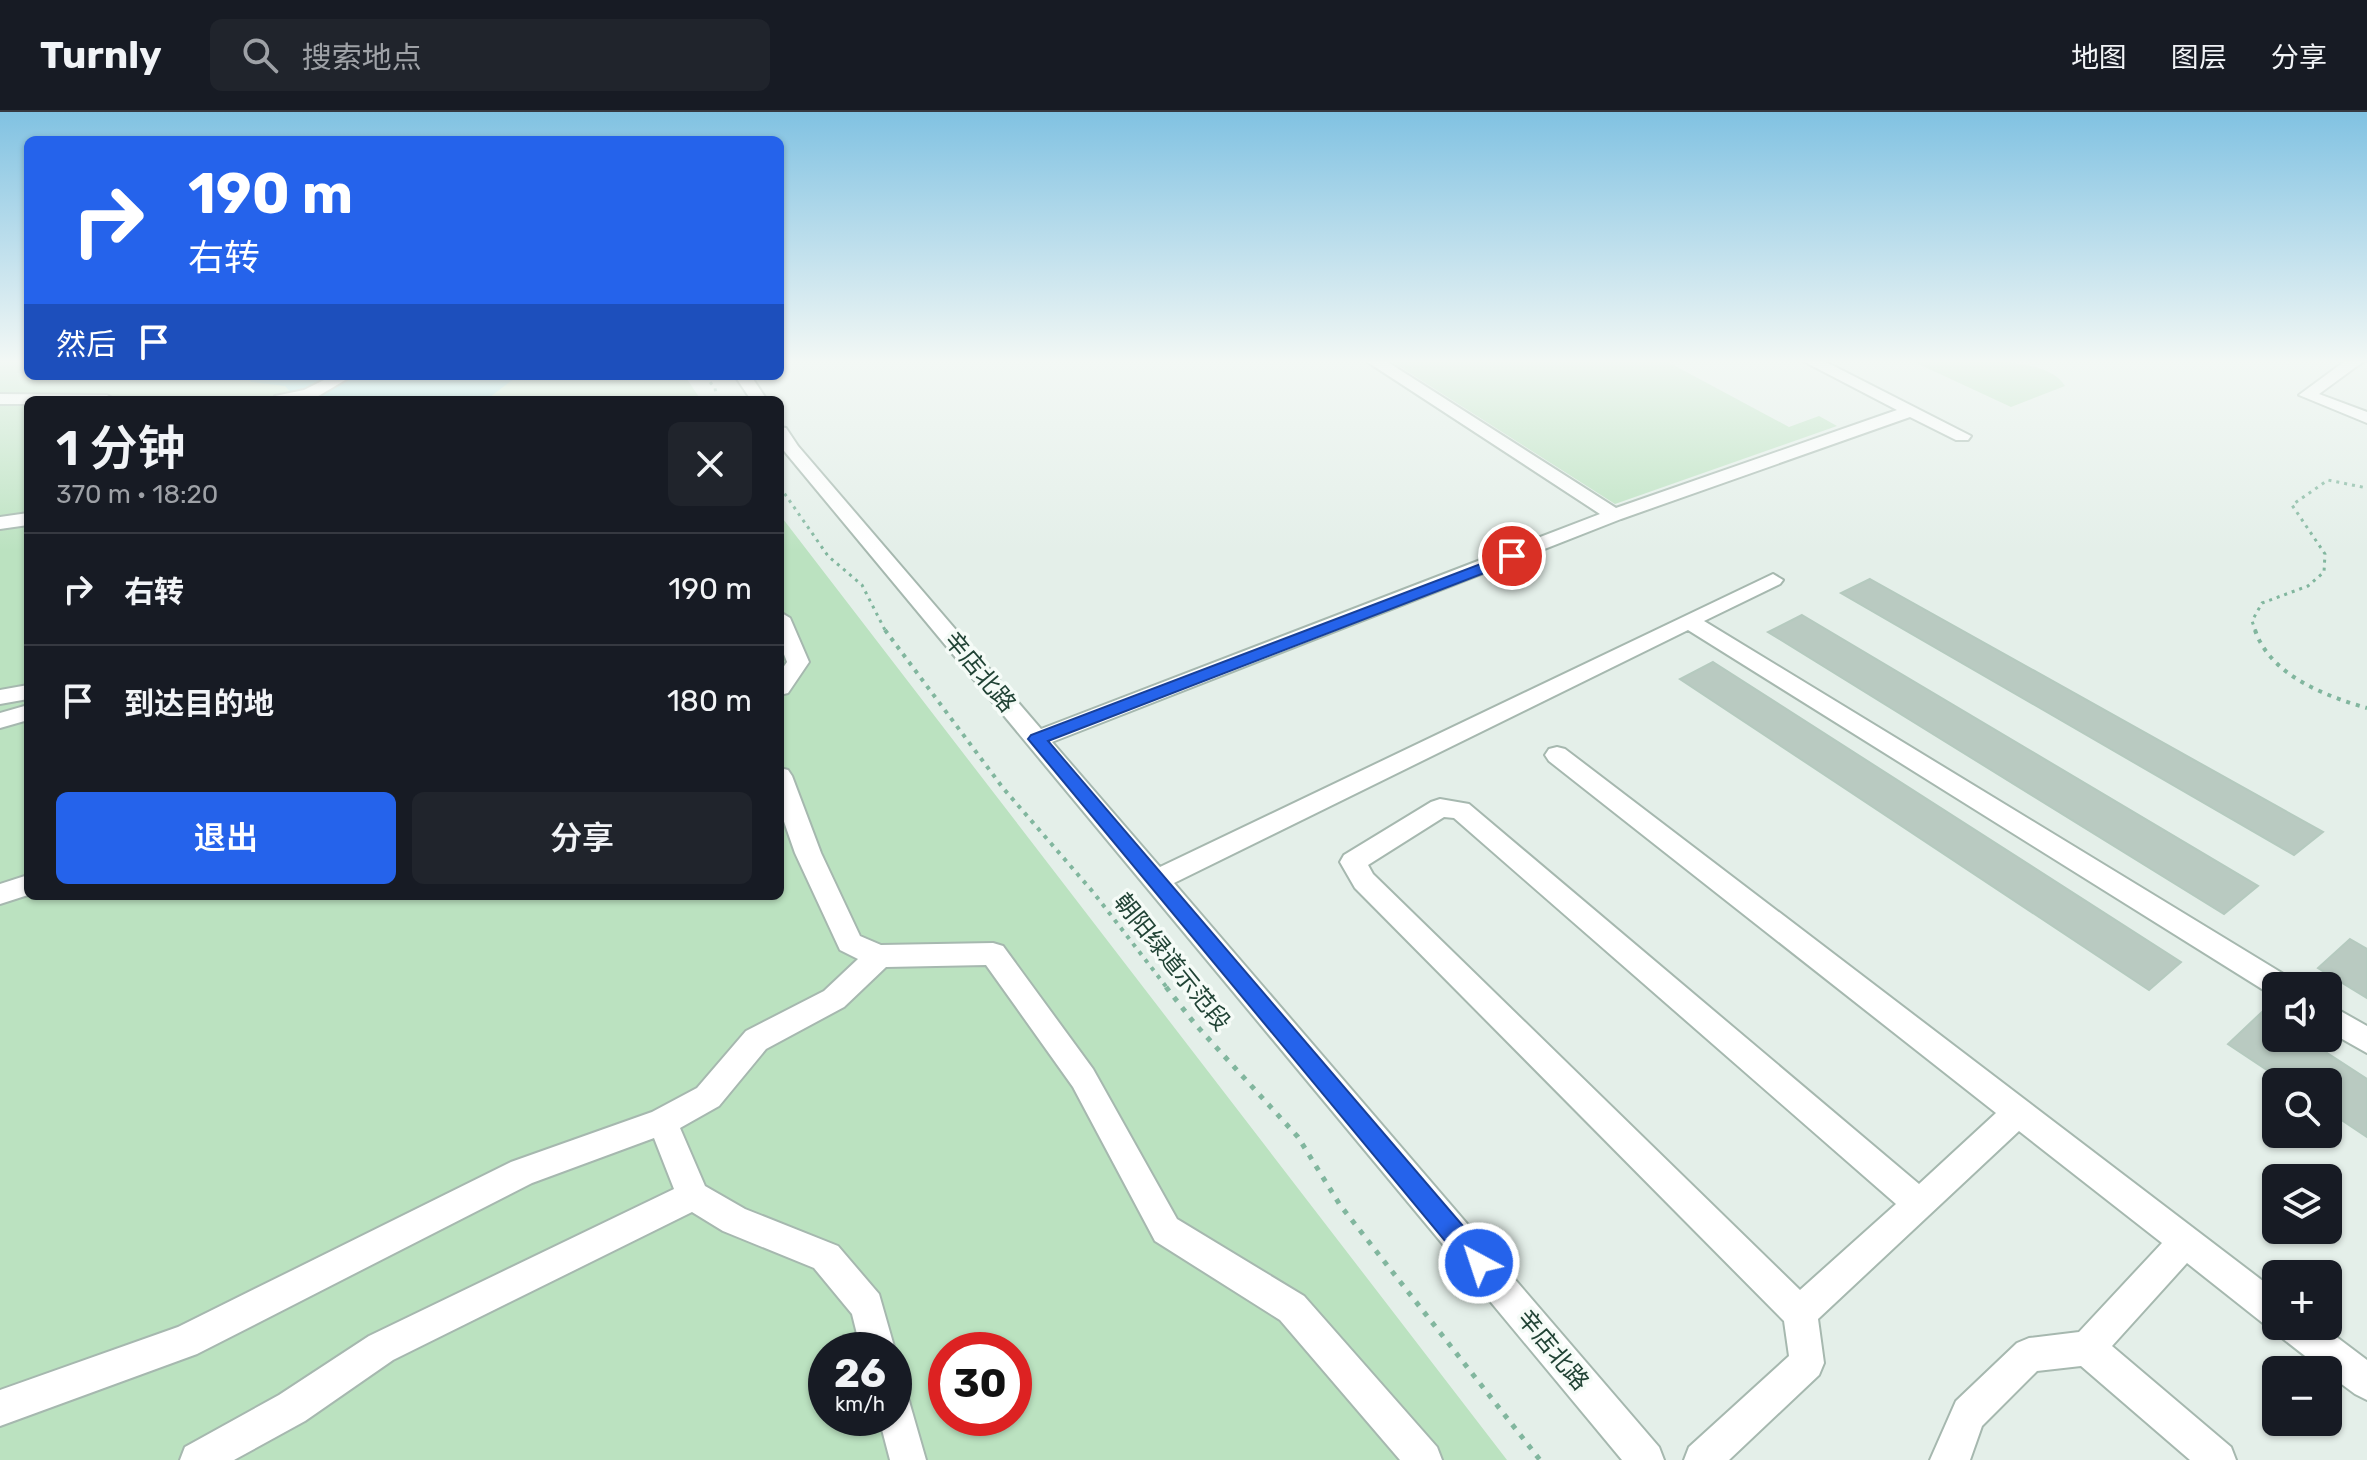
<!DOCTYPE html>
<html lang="zh">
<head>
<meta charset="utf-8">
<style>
	body { margin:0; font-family:Rubik,"Noto Sans SC",sans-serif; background:#20242c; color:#f1f3f6; height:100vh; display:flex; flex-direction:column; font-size:30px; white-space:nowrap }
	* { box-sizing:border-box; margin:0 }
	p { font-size:26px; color:#9ea1a6 }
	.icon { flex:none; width:44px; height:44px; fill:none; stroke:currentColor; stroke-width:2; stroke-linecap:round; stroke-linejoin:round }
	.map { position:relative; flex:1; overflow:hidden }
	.panel { position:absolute; left:24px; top:284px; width:760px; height:504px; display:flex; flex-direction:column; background:#171b24; border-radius:12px; box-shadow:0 2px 6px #0004 }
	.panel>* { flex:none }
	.guide { position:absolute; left:24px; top:24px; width:760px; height:244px; border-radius:12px; box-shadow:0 2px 6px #0004; background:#2563eb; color:#fff; overflow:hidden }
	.buttons { position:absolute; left:2262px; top:860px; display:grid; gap:16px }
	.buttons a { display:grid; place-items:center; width:80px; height:80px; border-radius:12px; background:#171b24; box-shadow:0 2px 6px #0004; font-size:40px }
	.speed { position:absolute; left:808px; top:1220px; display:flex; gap:16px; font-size:40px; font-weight:700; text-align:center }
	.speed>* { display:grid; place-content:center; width:104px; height:104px; border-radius:50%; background:#171b24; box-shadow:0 2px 6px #0004; line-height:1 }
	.speed small { font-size:20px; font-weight:400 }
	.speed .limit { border:12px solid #d22; background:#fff; color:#111 }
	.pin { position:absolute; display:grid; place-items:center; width:68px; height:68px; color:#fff; margin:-34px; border:4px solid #fff; border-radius:50%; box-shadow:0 2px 8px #0007 }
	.me { position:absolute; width:88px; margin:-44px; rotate:320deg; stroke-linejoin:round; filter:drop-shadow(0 0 6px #0008) }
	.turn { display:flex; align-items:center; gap:28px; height:168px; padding:0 32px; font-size:36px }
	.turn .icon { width:104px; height:104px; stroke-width:2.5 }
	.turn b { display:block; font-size:56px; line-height:68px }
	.then { display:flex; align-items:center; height:76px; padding:0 32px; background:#0003; gap:16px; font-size:30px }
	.round { display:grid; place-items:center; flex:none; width:84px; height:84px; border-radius:12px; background:#20242c }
	.summary { display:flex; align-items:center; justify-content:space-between; height:136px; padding:0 32px }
	h1 { font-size:48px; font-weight:600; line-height:60px }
	.primary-button { display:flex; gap:16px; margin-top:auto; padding:16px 32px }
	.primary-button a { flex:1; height:92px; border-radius:12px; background:#2563eb; color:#fff; font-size:32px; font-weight:600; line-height:92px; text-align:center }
	.primary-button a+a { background:#20242c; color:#f1f3f6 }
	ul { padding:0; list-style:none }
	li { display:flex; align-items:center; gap:24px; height:112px; padding:0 32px; border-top:2px solid #363941 }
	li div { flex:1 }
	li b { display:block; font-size:30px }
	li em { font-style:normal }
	header { display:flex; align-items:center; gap:48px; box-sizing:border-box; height:112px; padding:0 40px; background:#171b24; border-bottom:2px solid #363941 }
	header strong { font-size:38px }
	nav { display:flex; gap:44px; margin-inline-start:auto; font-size:28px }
	.search { width:560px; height:72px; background:#20242c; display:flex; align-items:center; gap:20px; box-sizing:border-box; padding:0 28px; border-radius:12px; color:#9ea1a6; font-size:30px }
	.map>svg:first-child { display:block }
</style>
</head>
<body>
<header>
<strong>Turnly</strong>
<div class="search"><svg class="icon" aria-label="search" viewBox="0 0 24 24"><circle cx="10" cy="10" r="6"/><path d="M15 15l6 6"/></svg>搜索地点</div>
<nav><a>地图</a><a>图层</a><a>分享</a></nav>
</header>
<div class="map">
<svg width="2367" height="1348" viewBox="0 0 2367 1348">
	<rect width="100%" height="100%" fill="#e4efe9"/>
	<!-- green -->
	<path fill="#bbe2c0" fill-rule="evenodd" d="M0 249H28V264H685L701 288H28V784H780V403L1507 1348H0ZM826 1238H894V1306H826ZM946 1238H1014V1306H946Z
		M1391 249H1666L1789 315 1819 304 1837 314 1615 392Z
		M1912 249C1948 249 2045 240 2065 274L2011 295Z"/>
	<!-- water -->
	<path fill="#87d7d9" d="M249 264H540L515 266 486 288H298L285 274 251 270Z"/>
	<!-- building -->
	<path fill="#b9cac1" stroke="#b5cabf" stroke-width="2" d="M1870 467 2323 720 2294 743 1841 481Z
		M1802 503 2258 774 2224 802 1768 520Z
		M1713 550 2181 850 2149 878 1680 567Z
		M2350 827 2367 837V886L2318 856Z
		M2263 899 2276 908V926H2304L2367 967V1025L2328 999V970H2285L2228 932Z"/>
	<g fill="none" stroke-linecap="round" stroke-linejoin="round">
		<!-- minor casing -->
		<g stroke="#a6b8af" stroke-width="4">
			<path id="minor" d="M1366 249H1386L1616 396 1897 298 1803 249H1824L1971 324 1968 328H1956L1910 305 1621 407 1052 630 1160 755 1773 462 1783 468 1780 472 1704 509 2290 866 2294 874H2276V884L2270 882 1688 518 1174 771 1659 1335 1664 1348H1622L780 334V315L786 316 798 334 1041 617 1600 402Z
				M2345 249H2364L2319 282 2367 300V311L2299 283Z
				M332 264H352L315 286 273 288 275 284 304 278Z
				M735 264H751L767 288H751Z
				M0 282 107 283 115 288H28V292H0Z
				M28 401V413L0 417V405Z
				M780 500 790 506 809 550 788 581 780 583V560L787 550 780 532Z
				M28 573V587L0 592V578Z
				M28 593V608L0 616V601Z
				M1557 635 1565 637 2276 1179V1214H2322L2367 1248V1288L2355 1282 2328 1262V1258H2323L2282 1226 2278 1216 2264 1212 2187 1151 2112 1234 2231 1335 2236 1348H2190L2081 1254 2037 1259 1982 1314 1970 1348H1930L1956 1289 2017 1231 2029 1226 2079 1220 2162 1131 2019 1019 1818 1207 1824 1251 1819 1263 1729 1348H1684L1689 1335 1789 1244 1784 1209 1355 776 1340 750 1344 743 1431 690 1440 687 1469 692 1919 1072 1996 1001 1549 649 1545 643 1549 637ZM1444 705 1454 706 1896 1092 1800 1178 1373 762 1368 753Z
				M780 656 788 658 792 664 821 741 860 824 881 833 993 831 1003 834 1093 957 1177 1107 1304 1184 1437 1335 1442 1348H1400L1280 1208 1155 1129 1073 975 986 853 886 855 844 895 766 937 719 994 680 1016 705 1074 745 1097 838 1134 879 1182 895 1238 894 1241V1238H861L852 1202 814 1156 723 1119 692 1100 393 1248 305 1309 234 1348H180L185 1335 279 1283 369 1224 674 1077 654 1026 532 1071 197 1242 0 1314V1278L178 1215 511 1050 652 1000 697 976 746 919 824 879 858 847 840 838 795 741 780 698Z
				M28 763V783L0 792V772Z
				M2328 892 2367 914V941L2328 919Z
				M894 1277 907 1282 926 1348H890L879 1306H894Z"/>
		</g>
		<!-- path-far2 -->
		<path stroke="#81b69e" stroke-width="3" stroke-dasharray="3 5" stroke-linecap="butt" d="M705 264 715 276 717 288
			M780 375 828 444 862 473 886 520
			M2256 520 2252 509 2262 491 2308 474 2324 460 2325 442 2292 393 2328 368 2367 376"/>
		<!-- path-far1 -->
		<path stroke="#81b69e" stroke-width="4" stroke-dasharray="4 6" stroke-linecap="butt" d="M885 518 1003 676 1093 780 1168 877
			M2255 518C2270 563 2325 584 2367 596"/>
		<!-- path -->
		<path stroke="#81b69e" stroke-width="5" stroke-dasharray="5 8" stroke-linecap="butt" d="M1166 875 1195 912 1298 1025 1340 1093 1540 1348"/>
		<!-- minor -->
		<use href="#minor" fill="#fff" fill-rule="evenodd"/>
	</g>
	<!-- sky -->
	<linearGradient id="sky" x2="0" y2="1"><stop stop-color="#81c2e2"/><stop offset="0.57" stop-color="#f3f8f5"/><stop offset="1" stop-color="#f3f8f5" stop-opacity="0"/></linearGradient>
	<rect width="2367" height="438" fill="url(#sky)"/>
	<!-- route -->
	<path fill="#2563eb" stroke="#184099" stroke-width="2" d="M1512 440 1520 444 1518 448 1048 629 1487 1142 1491 1151 1487 1159 1479 1163 1470 1159 1028 627 1031 623Z"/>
	<g text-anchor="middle" stroke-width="7" stroke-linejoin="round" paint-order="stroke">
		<!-- street labels -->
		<g font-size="24" fill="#214335" stroke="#f5fbf7">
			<text transform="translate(980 560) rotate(50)" y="8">辛店北路</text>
			<text transform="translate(1172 850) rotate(51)" y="8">朝阳绿道示范段</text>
			<text transform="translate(1553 1238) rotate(50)" y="8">辛店北路</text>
		</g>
	</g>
</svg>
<div class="buttons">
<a><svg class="icon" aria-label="sound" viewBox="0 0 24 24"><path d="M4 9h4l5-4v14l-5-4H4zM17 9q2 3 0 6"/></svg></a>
<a><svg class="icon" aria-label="search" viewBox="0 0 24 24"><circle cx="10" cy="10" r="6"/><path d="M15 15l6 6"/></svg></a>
<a><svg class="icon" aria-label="layers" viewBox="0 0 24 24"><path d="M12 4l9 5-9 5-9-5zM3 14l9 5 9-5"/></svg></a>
<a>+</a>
<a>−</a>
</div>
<div class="speed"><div>26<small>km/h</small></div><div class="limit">30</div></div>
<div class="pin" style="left:1512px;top:444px;background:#d93025"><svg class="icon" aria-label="arrive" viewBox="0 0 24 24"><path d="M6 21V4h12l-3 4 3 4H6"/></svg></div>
<svg class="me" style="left:1479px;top:1151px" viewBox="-20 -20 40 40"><circle r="17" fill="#2563eb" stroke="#fff" stroke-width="3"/><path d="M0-11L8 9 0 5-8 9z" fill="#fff"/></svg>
<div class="guide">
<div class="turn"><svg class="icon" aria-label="right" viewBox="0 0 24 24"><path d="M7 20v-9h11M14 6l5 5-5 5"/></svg><div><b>190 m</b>右转</div></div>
<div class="then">然后<svg class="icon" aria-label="arrive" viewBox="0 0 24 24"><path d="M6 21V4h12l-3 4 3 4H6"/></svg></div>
</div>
<section class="panel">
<div class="summary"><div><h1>1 分钟</h1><p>370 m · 18:20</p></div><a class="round"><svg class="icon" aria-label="close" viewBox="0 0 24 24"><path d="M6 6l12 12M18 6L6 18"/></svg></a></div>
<ul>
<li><svg class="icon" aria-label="right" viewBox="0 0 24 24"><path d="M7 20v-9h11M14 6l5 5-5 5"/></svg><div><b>右转</b></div><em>190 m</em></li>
<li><svg class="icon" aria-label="arrive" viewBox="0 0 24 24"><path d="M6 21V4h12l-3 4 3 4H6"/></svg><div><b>到达目的地</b></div><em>180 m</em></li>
</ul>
<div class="primary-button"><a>退出</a><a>分享</a></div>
</section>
</div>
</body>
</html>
